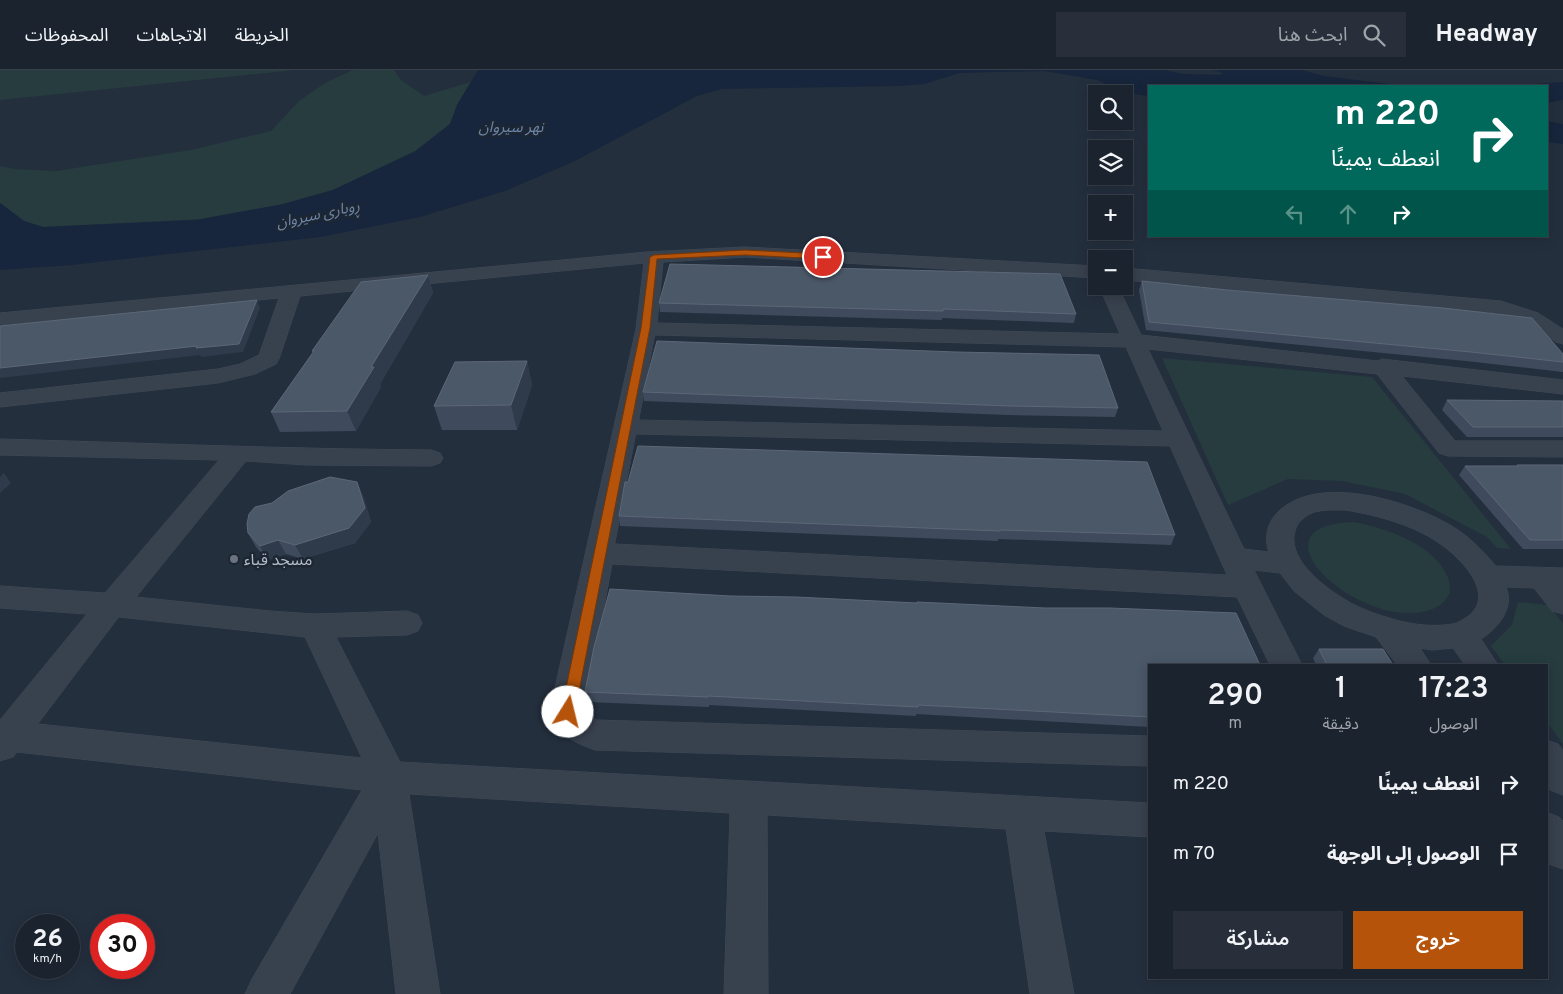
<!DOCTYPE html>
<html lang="ar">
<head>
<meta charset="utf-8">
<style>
	body { margin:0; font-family:Overpass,"Noto Sans Arabic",sans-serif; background:#282f3a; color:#f1f3f6; direction:rtl; height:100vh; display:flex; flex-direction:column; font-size:19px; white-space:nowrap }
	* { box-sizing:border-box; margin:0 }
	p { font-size:16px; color:#a0a4aa }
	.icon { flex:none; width:28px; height:28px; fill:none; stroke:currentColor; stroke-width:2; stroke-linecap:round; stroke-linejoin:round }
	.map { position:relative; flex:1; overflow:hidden; direction:ltr }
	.sheet { position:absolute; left:1148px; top:594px; width:400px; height:315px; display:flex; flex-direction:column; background:#1b232e; border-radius:0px; box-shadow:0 2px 12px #0003,0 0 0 1px #39404a; direction:rtl }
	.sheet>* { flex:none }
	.guide { position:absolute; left:1148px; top:15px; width:400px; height:152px; border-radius:0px; box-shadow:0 2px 12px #0003,0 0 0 1px #39404a; direction:rtl; background:#00695c; color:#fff; overflow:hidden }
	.controls { position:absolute; left:1088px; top:15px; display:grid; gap:10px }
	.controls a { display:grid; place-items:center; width:45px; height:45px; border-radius:0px; background:#1b232e; box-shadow:0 2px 12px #0003,0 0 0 1px #39404a; font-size:25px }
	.speed { position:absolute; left:15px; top:844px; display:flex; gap:10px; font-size:25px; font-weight:700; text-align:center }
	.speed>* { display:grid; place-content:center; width:65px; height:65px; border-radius:50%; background:#1b232e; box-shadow:0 2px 12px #0003,0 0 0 1px #39404a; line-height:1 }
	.speed small { font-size:12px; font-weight:400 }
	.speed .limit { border:8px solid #d22; background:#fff; color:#111 }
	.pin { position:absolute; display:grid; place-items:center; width:42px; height:42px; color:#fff; margin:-21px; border:2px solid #fff; border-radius:50%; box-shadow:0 1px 5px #0007 }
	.me { position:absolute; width:55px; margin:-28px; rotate:9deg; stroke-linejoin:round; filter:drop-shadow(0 0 4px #0008) }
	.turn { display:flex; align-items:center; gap:18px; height:105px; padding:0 25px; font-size:22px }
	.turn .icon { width:65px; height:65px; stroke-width:2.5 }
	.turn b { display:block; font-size:35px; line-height:42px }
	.lanes { display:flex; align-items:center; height:48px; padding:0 25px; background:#0003; justify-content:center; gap:25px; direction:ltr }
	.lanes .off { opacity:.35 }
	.eta { display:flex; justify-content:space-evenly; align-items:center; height:85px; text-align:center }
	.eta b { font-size:30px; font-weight:600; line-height:35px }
	.action { display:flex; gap:10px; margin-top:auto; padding:10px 25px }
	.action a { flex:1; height:58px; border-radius:0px; background:#b45309; color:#fff; font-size:20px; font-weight:600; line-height:58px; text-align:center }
	.action a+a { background:#282f3a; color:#f1f3f6 }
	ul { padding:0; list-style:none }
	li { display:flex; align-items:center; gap:15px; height:70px; padding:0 25px }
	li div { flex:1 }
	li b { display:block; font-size:19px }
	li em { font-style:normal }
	header { display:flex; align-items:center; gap:30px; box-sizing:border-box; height:70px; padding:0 25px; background:#1b232e; border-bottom:1px solid #39404a }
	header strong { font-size:24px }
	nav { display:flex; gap:28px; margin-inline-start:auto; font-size:18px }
	.search { width:350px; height:45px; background:#282f3a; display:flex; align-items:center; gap:12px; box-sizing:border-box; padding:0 18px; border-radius:0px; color:#a0a4aa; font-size:19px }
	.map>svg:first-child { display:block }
</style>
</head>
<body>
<header>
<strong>Headway</strong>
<div class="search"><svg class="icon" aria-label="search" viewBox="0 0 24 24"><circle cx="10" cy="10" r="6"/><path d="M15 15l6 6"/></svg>ابحث هنا</div>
<nav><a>الخريطة</a><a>الاتجاهات</a><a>المحفوظات</a></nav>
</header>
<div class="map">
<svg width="1563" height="924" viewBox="0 0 1563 924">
	<rect width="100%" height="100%" fill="#242f3e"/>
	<!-- green -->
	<path fill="#263c3f" d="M0 0H295L0 30Z
		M353 0H394L401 10 424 26 471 12 457 35 450 54 415 81 333 120 278 135 201 149 43 157 24 151 0 133V96L14 99 56 101 191 80 271 61 299 31 325 13Z
		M1162 288 1372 307 1511 479 1497 478 1487 467 1405 424 1342 411 1288 409 1228 435Z
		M1355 452C1387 459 1435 474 1448 508 1450 512 1450 518 1450 523 1447 527 1444 532 1440 535 1378 575 1234 455 1355 452Z
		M1518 532 1548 535 1563 553V674L1546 651V595H1505L1491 576 1512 555Z"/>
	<!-- water -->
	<path fill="#17263c" d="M478 0H1165L1184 4 1220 5 1223 3 1213 0H1302L1324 6 1406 16H1149V26L1127 23 1097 10 1044 1 960 3 924 14 902 16 722 19 697 26 573 92 505 121 420 147 321 167 72 195 0 200V133L24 151 43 157 196 150 284 134 333 120 416 81 450 54 457 35Z
		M1563 12V30L1546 33V16H1510Z
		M1546 51 1563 54V74L1546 72Z"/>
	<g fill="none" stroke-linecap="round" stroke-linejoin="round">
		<!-- minor casing -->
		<g stroke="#414a57" stroke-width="1">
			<path id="minor" d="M745 177 1096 196V208L745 187 663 192 657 253 1120 264 1099 216H1118L1141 265 1378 291 1382 289 1563 310V324L1402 306 1455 371H1563V387L1448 386 1439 383 1377 304 1148 279 1244 479 1269 482C1264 469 1267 453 1277 443 1317 402 1408 431 1450 455 1469 466 1482 480 1496 496L1563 498V544L1552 541 1534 518 1506 517C1515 538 1498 558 1481 569L1498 595H1465L1453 578 1432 580 1420 578 1431 595H1397L1376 567 1344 556 1324 545 1294 521 1280 503 1254 500 1302 595H1270L1237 527 612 494 586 631V644L596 650 1149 666V696L595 680C569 670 551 663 552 631L636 259 644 193 300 226 279 289 276 294 255 304 218 313 0 337V323L218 299 240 294 259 285 279 228 0 255V243L647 182ZM655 265 1126 277 1163 361 639 350ZM636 364 1170 376 1227 505 615 474ZM1346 440C1386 447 1430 459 1459 490 1475 506 1490 531 1467 547 1462 550 1458 553 1453 554 1434 557 1414 555 1396 550 1378 545 1360 539 1344 529 1323 516 1284 487 1296 458 1298 452 1305 446 1312 443 1322 439 1335 440 1346 440Z
				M1124 198 1501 231 1538 243 1563 259V274L1556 272 1524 251 1498 243 1124 210Z
				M0 369C144 373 287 379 431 380L440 383 443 388 440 393 431 396 306 395 246 391 136 527 270 541 315 544 407 541 418 545 422 553 418 561 407 565 336 567 400 692 1149 733V767L1044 761 1074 924H1030L1006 759 767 745 768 924H724L730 743 409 724 440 924H396L378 763 290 924H245L252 909 362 720 17 682 13 687 0 691V650L87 544 0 538V516L105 523 219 390 0 385ZM119 547 305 567 362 688 38 654Z
				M1546 670 1558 674 1563 680V725L1550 720 1546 714Z
				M1546 742 1559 747 1563 751V799L1549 794 1546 790Z"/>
		</g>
		<!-- minor -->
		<use href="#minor" fill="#38414e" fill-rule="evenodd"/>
	</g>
	<!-- wall -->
	<path fill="#3f4b5c" d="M1060 204 1076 244 1074 253 942 248V250L660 242 659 233Z
		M428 205 433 223 380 314 381 317 356 361 280 362 271 342 313 283 312 281Z
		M1142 211 1563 284V302L1466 291 1146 260 1139 220Z
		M956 282 1118 338 1115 347 1008 345 644 331 643 322Z
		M527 291 532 315 517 360H442L434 336Z
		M1447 330 1563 331V367H1467L1442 340Z
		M1517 395H1563V479H1523L1459 405 1465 396H1516Z
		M357 412 363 426 371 452 355 473 303 489 286 484 268 490 256 477 248 463Z
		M619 446 1175 465 1171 475 998 469V471L620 456Z
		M1319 579 1393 595H1316L1313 588Z
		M1149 595V657L916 644V646L709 635V637L588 632 585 622Z"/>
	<!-- shaded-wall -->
	<path fill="#2f3b4b" d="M428 205 433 223 380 314 381 317 356 361 347 341 371 297Z
		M257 230 260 238 243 282 201 287 200 285 0 308V298Z
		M527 291 532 315 517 360 511 335Z
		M4 403 11 413 0 423V407Z
		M357 412 363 426 371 452 355 473 303 489 295 475Z
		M278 470 286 484 268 490 260 476Z"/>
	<!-- building -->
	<path fill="#4b5868" stroke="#5c6777" d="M670 194 1060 204 1076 244 943 239V241L659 233Z
		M428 205 371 297H374L347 341 271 342 314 281H312L361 212Z
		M1142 211 1227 220 1443 238 1532 248 1563 284V292L1471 282 1149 252Z
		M257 230 239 274 196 278 197 276 0 298V256Z
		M657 271 956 282 1099 285 1118 338 1010 336 643 322Z
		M527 291 511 335 434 336 455 292Z
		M1447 330 1563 331V357H1473Z
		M638 376 1147 392 1175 465 1000 460V461L619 446 625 412H628Z
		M1517 395H1563V470H1530L1465 396H1518Z
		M330 407 357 412 365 438 349 458 295 475 278 470 260 476 248 463 247 454 249 444 255 437 272 433 288 421Z
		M610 519 730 526 796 527 917 533V532L1045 538H1110L1236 543 1260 595H1149V647L918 635V637L708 626V627L585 622 594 577Z
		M1319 579H1383L1393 595H1327Z"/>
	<!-- route -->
	<path fill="#b45309" stroke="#753606" d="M745 180 823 184 827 187 823 189 745 185 657 189 650 258 575 642 573 646 568 648 563 646 561 642 641 258 650 187 654 185Z"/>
	<!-- markers -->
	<circle fill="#6b7280" stroke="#1d2633" stroke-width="2" cx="234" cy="489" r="5"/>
	<g text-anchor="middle" stroke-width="5" stroke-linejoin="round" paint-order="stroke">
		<!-- far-water labels -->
		<g font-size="15" font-style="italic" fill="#6d86a8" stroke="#1d2633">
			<text x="511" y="62">نهر سیروان</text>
			<text transform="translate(318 144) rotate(-12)" y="5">ڕوباری سیروان</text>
		</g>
		<!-- poi labels -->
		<g font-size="16" fill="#b4bcc9" stroke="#1d2633" text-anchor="start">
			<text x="244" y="495">مسجد قباء</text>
		</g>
	</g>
</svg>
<div class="controls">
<a><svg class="icon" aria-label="search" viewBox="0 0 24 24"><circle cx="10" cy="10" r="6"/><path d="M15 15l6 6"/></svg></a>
<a><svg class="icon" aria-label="layers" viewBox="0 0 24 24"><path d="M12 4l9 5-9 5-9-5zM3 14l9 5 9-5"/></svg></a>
<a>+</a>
<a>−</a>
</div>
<div class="speed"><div>26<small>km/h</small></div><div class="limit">30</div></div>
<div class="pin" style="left:823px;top:187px;background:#d93025"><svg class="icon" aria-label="arrive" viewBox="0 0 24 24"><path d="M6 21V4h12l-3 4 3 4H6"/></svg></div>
<svg class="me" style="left:568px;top:642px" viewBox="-20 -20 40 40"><circle r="19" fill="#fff"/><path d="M0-13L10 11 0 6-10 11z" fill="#b45309"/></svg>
<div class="guide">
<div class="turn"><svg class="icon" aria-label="right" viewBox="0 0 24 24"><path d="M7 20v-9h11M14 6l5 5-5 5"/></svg><div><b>220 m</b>انعطف يمينًا</div></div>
<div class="lanes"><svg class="icon off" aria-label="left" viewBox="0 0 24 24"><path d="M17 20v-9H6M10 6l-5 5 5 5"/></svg><svg class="icon off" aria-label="ahead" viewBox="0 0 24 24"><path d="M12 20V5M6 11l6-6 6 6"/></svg><svg class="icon" aria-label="right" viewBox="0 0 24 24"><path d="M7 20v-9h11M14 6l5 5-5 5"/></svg></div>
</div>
<section class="sheet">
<div class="eta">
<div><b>17:23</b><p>الوصول</p></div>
<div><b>1</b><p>دقيقة</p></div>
<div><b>290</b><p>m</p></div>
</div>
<ul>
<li><svg class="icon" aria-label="right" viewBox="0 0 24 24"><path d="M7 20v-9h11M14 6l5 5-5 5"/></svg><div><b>انعطف يمينًا</b></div><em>220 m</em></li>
<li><svg class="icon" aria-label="arrive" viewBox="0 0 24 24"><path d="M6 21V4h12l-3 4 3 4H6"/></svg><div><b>الوصول إلى الوجهة</b></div><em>70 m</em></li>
</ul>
<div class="action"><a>خروج</a><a>مشاركة</a></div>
</section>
</div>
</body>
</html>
